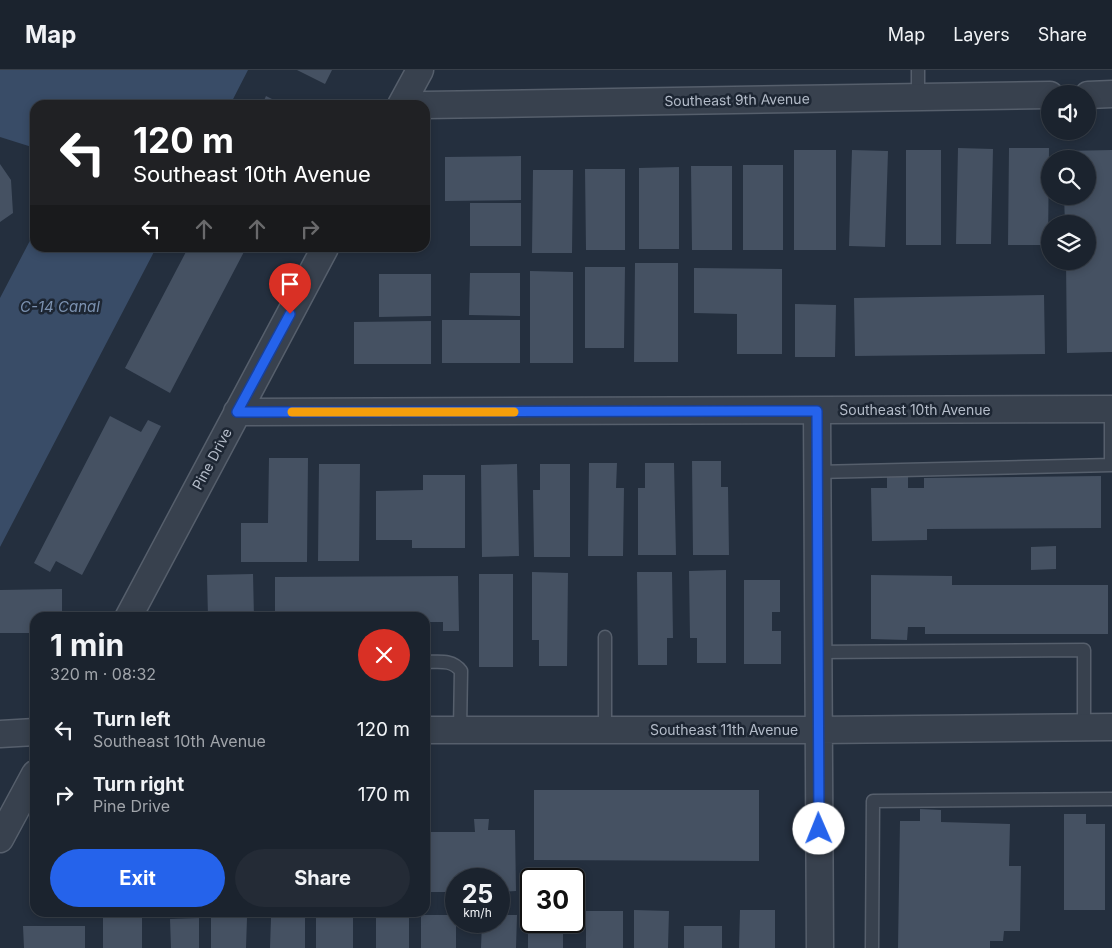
<!DOCTYPE html>
<html lang="en">
<head>
<meta charset="utf-8">
<style>
	body { margin:0; font-family:Inter,sans-serif; background:#242b36; color:#f1f3f6; height:100vh; display:flex; flex-direction:column; font-size:19px; white-space:nowrap }
	* { box-sizing:border-box; margin:0 }
	p { font-size:16px; color:#a0a4aa }
	.icon { flex:none; width:28px; height:28px; fill:none; stroke:currentColor; stroke-width:2; stroke-linecap:round; stroke-linejoin:round }
	.map { position:relative; flex:1; overflow:hidden }
	.drawer { position:absolute; left:30px; top:542px; width:400px; height:305px; display:flex; flex-direction:column; background:#1b232e; border-radius:15px; box-shadow:0 2px 8px #0003,0 0 0 1px #39404a }
	.drawer>* { flex:none }
	.banner { position:absolute; left:30px; top:30px; width:400px; height:152px; border-radius:15px; box-shadow:0 2px 8px #0003,0 0 0 1px #39404a; background:#202124; color:#fff; overflow:hidden }
	.buttons { position:absolute; left:1041px; top:15px; display:grid; gap:10px }
	.buttons a { display:grid; place-items:center; width:55px; height:55px; border-radius:50%; background:#1b232e; box-shadow:0 2px 8px #0003,0 0 0 1px #39404a; font-size:25px }
	.speed { position:absolute; left:445px; top:798px; display:flex; gap:10px; font-size:25px; font-weight:700; text-align:center }
	.speed>* { display:grid; place-content:center; width:65px; height:65px; border-radius:50%; background:#1b232e; box-shadow:0 2px 8px #0003,0 0 0 1px #39404a; line-height:1 }
	.speed small { font-size:12px; font-weight:400 }
	.speed .limit { border:2px solid #111; border-radius:8px; background:#fff; color:#111 }
	.pin { position:absolute; display:grid; place-items:center; width:42px; height:42px; color:#fff; margin:-51px -21px; border-radius:50% 50% 50% 0; rotate:-45deg; box-shadow:0 0 5px #0007 }
	.pin .icon { rotate:45deg }
	.me { position:absolute; width:55px; margin:-28px; rotate:359deg; stroke-linejoin:round; filter:drop-shadow(0 0 4px #0008) }
	.turn { display:flex; align-items:center; gap:18px; height:105px; padding:0 20px; font-size:22px }
	.turn .icon { width:65px; height:65px; stroke-width:2.5 }
	.turn b { display:block; font-size:35px; line-height:42px }
	.lanes { display:flex; align-items:center; height:48px; padding:0 20px; background:#0003; justify-content:center; gap:25px; direction:ltr }
	.lanes .off { opacity:.35 }
	.round { display:grid; place-items:center; flex:none; width:52px; height:52px; border-radius:26px; background:#242b36 }
	.overview { display:flex; align-items:center; justify-content:space-between; height:85px; padding:0 20px }
	h1 { font-size:30px; font-weight:700; line-height:38px }
	.cta { display:flex; gap:10px; margin-top:auto; padding:10px 20px }
	.cta a { flex:1; height:58px; border-radius:30px; background:#2563eb; color:#fff; font-size:20px; font-weight:700; line-height:58px; text-align:center }
	.cta a+a { background:#242b36; color:#f1f3f6 }
	ul { padding:0; list-style:none }
	li { display:flex; align-items:center; gap:15px; height:65px; padding:0 20px }
	li div { flex:1 }
	li b { display:block; font-size:19px }
	li em { font-style:normal }
	header { display:flex; align-items:center; gap:30px; box-sizing:border-box; height:70px; padding:0 25px; background:#1b232e; border-bottom:1px solid #39404a }
	header strong { font-size:24px }
	nav { display:flex; gap:28px; margin-inline-start:auto; font-size:18px }
	.map>svg:first-child { display:block }
</style>
</head>
<body>
<header>
<strong>Map</strong>
<nav><a>Map</a><a>Layers</a><a>Share</a></nav>
</header>
<div class="map">
<svg width="1112" height="878" viewBox="0 0 1112 878">
	<rect width="100%" height="100%" fill="#242f3e"/>
	<!-- water -->
	<path fill="#394c67" d="M0 0H248L230 35H35V78L0 67Z
		M35 161V178H156L0 477V228Z"/>
	<!-- building -->
	<path fill="#455162" d="M297 0H332L325 14Z
		M266 26 284 35H262Z
		M958 78 993 79 991 174H956Z
		M1009 78H1049L1048 175H1008Z
		M794 80H836V180H794Z
		M852 80 888 81 885 177 849 176Z
		M906 80H941V175H906Z
		M1112 80V282L1067 283 1066 191H1088V154H1065L1064 126H1088V89H1064V81Z
		M521 86V130L445 131V87Z
		M0 94 11 110 13 143 0 152Z
		M743 95H783V180H743Z
		M691 96H732V180H692Z
		M679 97V179H639V98Z
		M585 99H625V180H586Z
		M533 100H573L572 183H532Z
		M470 133H521V176H470Z
		M188 178H246L170 323 125 298Z
		M635 193H678V292H634Z
		M585 197H625L624 278H585Z
		M694 198 782 199V284H737V244L694 243Z
		M530 201 573 202V293H530Z
		M470 203H520V246L469 245Z
		M379 204H431V246L379 247Z
		M1044 225 1045 284 855 286 854 228Z
		M795 234 836 235 835 287H795Z
		M442 250H520V293H442Z
		M431 251V294H354V252Z
		M110 346 141 362 148 350 161 356 82 505 56 491 50 502 34 493Z
		M269 388H308L307 492H241V453H268Z
		M692 391H721V417H728L729 485H693Z
		M589 393H617L616 418H624L623 486H588Z
		M645 393H674L676 485H638V418H645Z
		M319 394H360L359 491H318Z
		M517 394 519 486 482 487 481 395Z
		M540 394H570V487H534L533 420H540Z
		M887 404H908V418H924V408L1101 406V458L927 459V470L872 471 871 418H887Z
		M423 405H465V478H412V470H376V421L423 420Z
		M1056 476V499L1031 500V477Z
		M726 500V593H697V568H690L689 501Z
		M532 502 568 503 567 596H539V570H532Z
		M637 502H672L673 568H667V595H638Z
		M253 504 254 548H208L207 505Z
		M479 504H513V597H479Z
		M871 505 952 506V515H1108V564H925V557H908L907 570 871 569Z
		M458 506 459 561H443V552H425V548H275V507Z
		M744 510H780V542H772V561H781V594H744Z
		M62 519V548H35V563H0V520Z
		M534 720H759V791L534 790Z
		M920 739 941 740V752L1010 754 1009 796H1021L1020 861H1004L1003 871H990V878H898L900 751H920Z
		M1064 744H1086V754H1105V840H1064Z
		M474 749H489L488 760H515L516 821 499 822V809H456V822H425V762H475Z
		M634 840 669 841 668 878H634Z
		M740 840H775V878H739Z
		M586 841H623V878H586Z
		M316 845H353V878H316Z
		M376 845 409 846V878H376Z
		M421 845H456V878H421Z
		M499 845H517L516 878H481L482 851H499Z
		M528 846H531V851H563V878H528Z
		M103 848H142V878H103Z
		M199 848V878H171L170 849Z
		M211 848H247L246 878H211Z
		M271 848H305V878H270Z
		M23 856H85V878H24Z
		M684 856H722V878H684Z"/>
	<g fill="none" stroke-linecap="round" stroke-linejoin="round">
		<!-- lane casing -->
		<g stroke="#565f6c" stroke-width="15">
			<path id="lane" d="M918 0V27
				M817 402 1111 395V339
				M818 582 1084 580V657
				M425 592C439 592 452 589 461 601L460 660
				M605 660V567
				M872 878 873 731 1112 729"/>
		</g>
		<!-- street casing -->
		<g stroke="#565f6c" stroke-width="29">
			<path id="street" d="M1088 25 1112 24
				M401 35 420 0
				M425 35 1050 25
				M817 341 820 878
				M237 342 1112 339
				M128 548 325 178
				M425 660H818L1112 657
				M0 664 35 662
				M0 769 35 704"/>
		</g>
		<!-- lane -->
		<use href="#lane" stroke="#38414e" stroke-width="12"/>
		<!-- street -->
		<use href="#street" stroke="#38414e" stroke-width="26"/>
	</g>
	<g fill="none" stroke-linecap="round" stroke-linejoin="round">
		<!-- route casing -->
		<g stroke="#184099" stroke-width="12">
			<path id="route" d="M290 244 237 342 817 341 819 759"/>
		</g>
		<!-- route -->
		<use href="#route" stroke="#2563eb" stroke-width="9"/>
		<!-- slow -->
		<path stroke="#f59e0b" stroke-width="9" d="M292 342H514"/>
	</g>
	<g text-anchor="middle" stroke-width="5" stroke-linejoin="round" paint-order="stroke">
		<!-- street labels -->
		<g font-size="14" fill="#b4bcc9" stroke="#1d2633">
			<text transform="translate(737 30) rotate(-1)" y="5">Southeast 9th Avenue</text>
			<text x="915" y="345">Southeast 10th Avenue</text>
			<text transform="translate(212 389) rotate(-62)" y="5">Pine Drive</text>
			<text x="724" y="665">Southeast 11th Avenue</text>
		</g>
		<!-- water labels -->
		<g font-size="15" font-style="italic" fill="#7c92b1" stroke="#1d2633">
			<text x="60" y="242">C-14 Canal</text>
		</g>
	</g>
</svg>
<div class="buttons">
<a><svg class="icon" aria-label="sound" viewBox="0 0 24 24"><path d="M4 9h4l5-4v14l-5-4H4zM17 9q2 3 0 6"/></svg></a>
<a><svg class="icon" aria-label="search" viewBox="0 0 24 24"><circle cx="10" cy="10" r="6"/><path d="M15 15l6 6"/></svg></a>
<a><svg class="icon" aria-label="layers" viewBox="0 0 24 24"><path d="M12 4l9 5-9 5-9-5zM3 14l9 5 9-5"/></svg></a>
</div>
<div class="speed"><div>25<small>km/h</small></div><div class="limit">30</div></div>
<div class="pin" style="left:290px;top:244px;background:#d93025"><svg class="icon" aria-label="arrive" viewBox="0 0 24 24"><path d="M6 21V4h12l-3 4 3 4H6"/></svg></div>
<svg class="me" style="left:819px;top:759px" viewBox="-20 -20 40 40"><circle r="19" fill="#fff"/><path d="M0-13L10 11 0 6-10 11z" fill="#2563eb"/></svg>
<div class="banner">
<div class="turn"><svg class="icon" aria-label="left" viewBox="0 0 24 24"><path d="M17 20v-9H6M10 6l-5 5 5 5"/></svg><div><b>120 m</b>Southeast 10th Avenue</div></div>
<div class="lanes"><svg class="icon" aria-label="left" viewBox="0 0 24 24"><path d="M17 20v-9H6M10 6l-5 5 5 5"/></svg><svg class="icon off" aria-label="ahead" viewBox="0 0 24 24"><path d="M12 20V5M6 11l6-6 6 6"/></svg><svg class="icon off" aria-label="ahead" viewBox="0 0 24 24"><path d="M12 20V5M6 11l6-6 6 6"/></svg><svg class="icon off" aria-label="right" viewBox="0 0 24 24"><path d="M7 20v-9h11M14 6l5 5-5 5"/></svg></div>
</div>
<section class="drawer">
<div class="overview"><div><h1>1 min</h1><p>320 m · 08:32</p></div><a class="round" style="background:#d93025;color:#fff"><svg class="icon" aria-label="close" viewBox="0 0 24 24"><path d="M6 6l12 12M18 6L6 18"/></svg></a></div>
<ul>
<li><svg class="icon" aria-label="left" viewBox="0 0 24 24"><path d="M17 20v-9H6M10 6l-5 5 5 5"/></svg><div><b>Turn left</b><p>Southeast 10th Avenue</p></div><em>120 m</em></li>
<li><svg class="icon" aria-label="right" viewBox="0 0 24 24"><path d="M7 20v-9h11M14 6l5 5-5 5"/></svg><div><b>Turn right</b><p>Pine Drive</p></div><em>170 m</em></li>
</ul>
<div class="cta"><a>Exit</a><a>Share</a></div>
</section>
</div>
</body>
</html>
